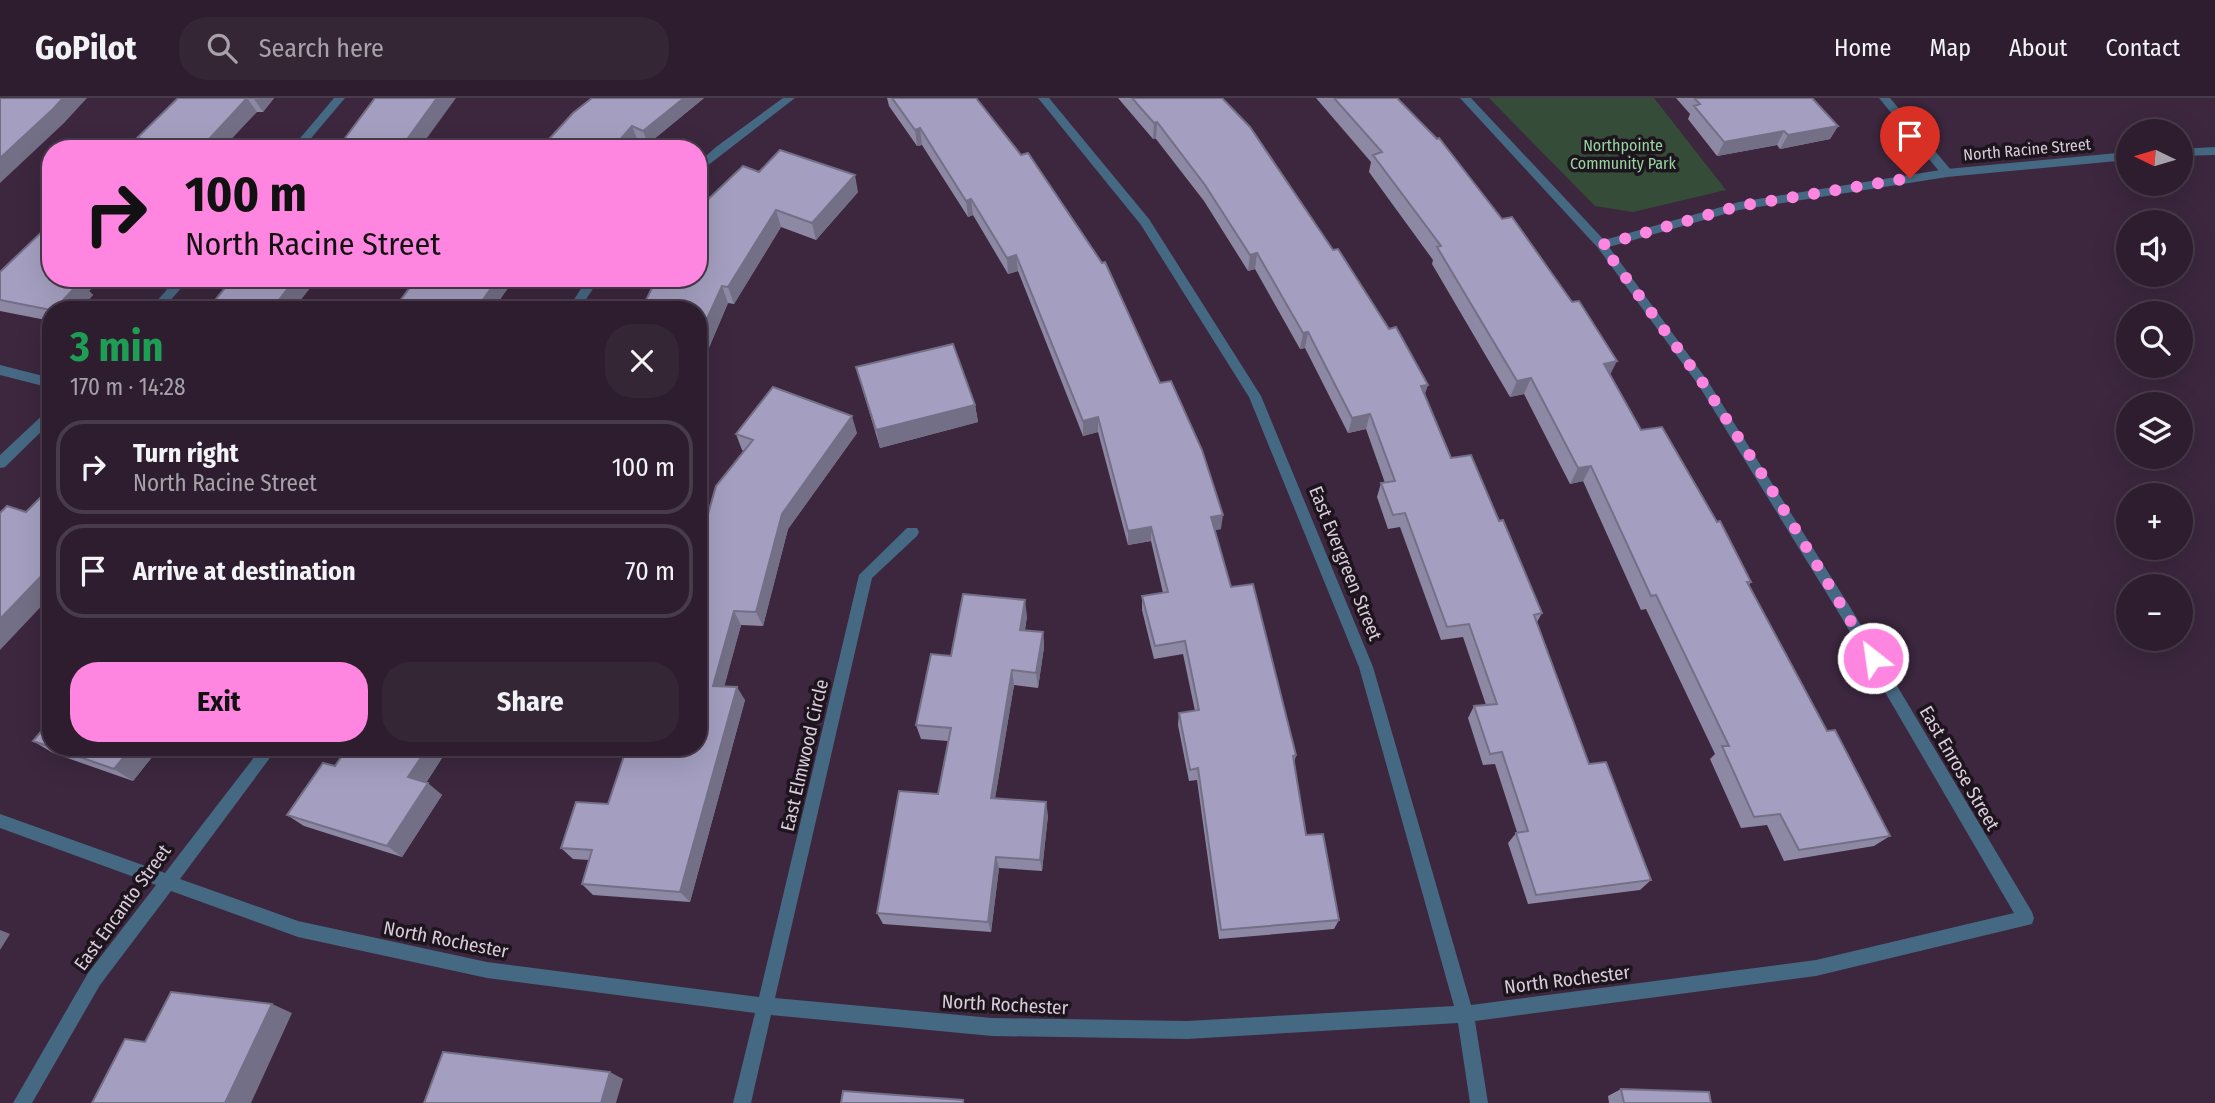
<!DOCTYPE html>
<html lang="en">
<head>
<meta charset="utf-8">
<style>
	body { margin:0; font-family:"Fira Sans Condensed",sans-serif; background:#352636; color:#f1f3f6; height:100vh; display:flex; flex-direction:column; font-size:26px; white-space:nowrap }
	* { box-sizing:border-box; margin:0 }
	p { font-size:23px; color:#a7a2aa }
	.icon { flex:none; width:38px; height:38px; fill:none; stroke:currentColor; stroke-width:2; stroke-linecap:round; stroke-linejoin:round }
	.map { position:relative; flex:1; overflow:hidden }
	.drawer { position:absolute; left:42px; top:203px; width:665px; height:455px; display:flex; flex-direction:column; background:#2d1d2e; border-radius:28px; box-shadow:0 7px 28px #0002,0 0 0 2px #483b4a }
	.drawer>* { flex:none }
	.guide { position:absolute; left:42px; top:42px; width:665px; height:147px; border-radius:28px; box-shadow:0 7px 28px #0002,0 0 0 2px #483b4a; background:#fe85e0; color:#111; overflow:hidden }
	.needle { width:46px; rotate:275deg }
	.fabs { position:absolute; left:2116px; top:21px; display:grid; gap:14px }
	.fabs a { display:grid; place-items:center; width:77px; height:77px; border-radius:50%; background:#2d1d2e; box-shadow:0 7px 28px #0002,0 0 0 2px #483b4a; font-size:35px }
	.pin { position:absolute; display:grid; place-items:center; width:60px; height:60px; color:#fff; margin:-72px -30px; border-radius:50% 50% 50% 0; rotate:-45deg; box-shadow:0 0 7px #0007 }
	.pin .icon { rotate:45deg }
	.me { position:absolute; width:77px; margin:-38px; rotate:330deg; stroke-linejoin:round; filter:drop-shadow(0 0 5px #0008) }
	.turn { display:flex; align-items:center; gap:24px; height:147px; padding:0 28px; font-size:32px }
	.turn .icon { width:91px; height:91px; stroke-width:2.5 }
	.turn b { display:block; font-size:49px; line-height:60px }
	.round { display:grid; place-items:center; flex:none; width:74px; height:74px; border-radius:28px; background:#352636 }
	.overview { display:flex; align-items:center; justify-content:space-between; height:119px; padding:0 28px }
	h1 { font-size:42px; font-weight:700; line-height:52px; color:#1e9e55 }
	.button { display:flex; gap:14px; margin-top:auto; padding:14px 28px }
	.button a { flex:1; height:80px; border-radius:28px; background:#fe85e0; color:#111; font-size:28px; font-weight:700; line-height:80px; text-align:center }
	.button a+a { background:#352636; color:#f1f3f6 }
	ul { padding:0; list-style:none }
	li { display:flex; align-items:center; gap:21px; height:94px; margin:0 14px 10px; padding:0 14px; border:4px solid #483b4a; border-radius:28px }
	li div { flex:1 }
	li b { display:block; font-size:26px }
	li em { font-style:normal }
	header { display:flex; align-items:center; gap:42px; box-sizing:border-box; height:98px; padding:0 35px; background:#2d1d2e; border-bottom:2px solid #483b4a }
	header strong { font-size:33px }
	nav { display:flex; gap:38px; margin-inline-start:auto; font-size:24px }
	.search { width:490px; height:63px; background:#352636; display:flex; align-items:center; gap:18px; box-sizing:border-box; padding:0 24px; border-radius:28px; color:#a7a2aa; font-size:26px }
	.map>svg:first-child { display:block }
</style>
</head>
<body>
<header>
<strong>GoPilot</strong>
<div class="search"><svg class="icon" aria-label="search" viewBox="0 0 24 24"><circle cx="10" cy="10" r="6"/><path d="M15 15l6 6"/></svg>Search here</div>
<nav><a>Home</a><a>Map</a><a>About</a><a>Contact</a></nav>
</header>
<div class="map">
<svg width="2215" height="1005" viewBox="0 0 2215 1005">
	<rect width="100%" height="100%" fill="#3c273e"/>
	<!-- green -->
	<path fill="#354d38" d="M1489 0H1654L1726 92 1633 114 1595 108Z"/>
	<g fill="none" stroke-linecap="round" stroke-linejoin="round">
		<!-- lane -->
		<path fill="#466983" fill-rule="evenodd" d="M1879 0H1890L1951 72V78H1943Z"/>
		<!-- street -->
		<path fill="#466983" fill-rule="evenodd" d="M334 0H345L302 51H291Z
			M783 0H795L698 75V65L716 49Z
			M1038 0H1049L1149 121 1261 298 1373 569 1471 907 1816 862 2014 815 1840 517 1699 288 1598 150 1460 0H1471L1604 142 1739 104 1947 71 2128 54V62L1947 79 1739 112 1609 149 1707 282 1850 509 2032 814 2034 820 2032 826 1816 878 1475 923 1488 1005H1470L1458 925 1187 941 992 938 771 917 751 1005H733L755 915 487 880 298 839 171 793 100 887 32 1005H13L88 875 156 787 0 730V716L165 775 262 649H278L180 781 298 823 487 864 759 899 859 477 907 430H917L919 434 917 438 872 480 775 900 992 920 1187 923 1454 908 1359 569 1249 299 1141 127Z
			M2215 49V57L2180 58V51Z
			M177 180H190L162 212H149Z
			M588 180H600L579 212H567Z
			M0 267 51 280V290L0 277Z
			M51 311V324L5 369 0 370V357L47 313Z"/>
	</g>
	<!-- wall -->
	<path fill="#8d89a5" d="M178 0H274L263 14H257L143 48 137 40Z
		M704 0 648 46 637 41 629 51H540Z
		M887 0H976L1221 431 1215 432 1231 489 1296 657 1294 665 1306 737 1339 822 1334 831 1219 841 1197 682 1189 683 1178 627 1179 615 1195 613 1183 556 1154 561 1142 512V498L1163 495 1151 443 1128 447 1098 334 1083 338 1018 173 1008 176 973 117 968 119 922 47 917 48 889 8Z
		M1118 0H1222L1333 152 1428 287 1424 296 1451 360 1499 423 1542 515 1537 524 1589 666 1651 782 1640 792 1528 806 1508 745 1517 734 1495 666 1483 667 1468 620 1474 608 1486 607 1463 539 1441 542 1400 429 1388 431 1377 399 1381 385H1385L1366 331 1348 335 1305 250 1300 251 1255 171 1248 173 1204 103 1156 41H1153Z
		M1316 0H1397L1610 277 1641 332 1751 484 1749 487 1827 633 1890 738 1874 748 1784 763 1767 727 1741 730 1710 661 1715 656 1646 511 1641 512 1583 383 1570 386 1524 296 1510 299 1432 166 1433 162 1369 74 1371 64Z
		M1676 0H1812L1838 28 1830 41 1780 51 1777 47 1717 58 1688 21 1690 16Z
		M743 68 759 74 858 94 816 142 781 129 734 206 728 205 708 252Z
		M0 174 51 180H101L89 193 93 197 79 212H51V223L0 213Z
		M856 269 975 307 978 324 880 350Z
		M857 335 788 431 763 528 741 527 724 588 745 602 690 804 593 797 582 786 589 762 573 761 561 750 608 706 744 353 742 352 736 336Z
		M1027 518 1025 532 1043 534 1044 549 1038 590 1014 587 995 700 1048 717 1042 773 999 770 991 834 883 826 877 815 938 696 948 643 921 641 916 627 951 558Z
		M33 643 51 649H160L133 683 53 655Z
		M348 649H449L426 685 442 697 402 759 304 728 287 717 335 668Z
		M1621 991 1711 1005H1609L1608 998Z"/>
	<!-- shaded-wall -->
	<path fill="#736f86" d="M63 0H87L64 25 0 85V60Z
		M247 0 257 14 222 51H200Z
		M254 0H274L263 14 254 1Z
		M437 0H456L419 51H400Z
		M684 0H704L648 46 643 33Z
		M1157 24 1156 41H1153L1154 25Z
		M632 28 637 41 629 51H612Z
		M1838 28 1830 41 1780 51 1788 37Z
		M920 30 922 47 917 48 915 32Z
		M1784 33 1777 47 1717 58 1724 44Z
		M855 77 858 94 816 142 812 125Z
		M971 101 973 117 968 119 966 103Z
		M776 112 781 129 734 206 728 189Z
		M1257 155 1255 171 1248 173 1250 157Z
		M1016 157 1018 173 1008 176 1007 160Z
		M77 180H101L89 193 93 197 79 212H54Z
		M296 180H318L293 212H271Z
		M498 180H515L493 212H476Z
		M722 188 728 205 708 252 698 269V240Z
		M1308 234 1305 250 1300 251 1303 235Z
		M1617 263 1609 279 1604 266Z
		M1531 280 1524 296 1510 299 1517 283Z
		M1428 287 1423 302 1421 288Z
		M975 307 978 324 880 350 876 332Z
		M1370 316 1366 331 1348 335 1352 320Z
		M852 318 857 335 788 431 763 528 756 514 782 416Z
		M1098 319V334L1083 338V323Z
		M1591 368 1583 383 1570 386 1578 370Z
		M1223 417 1221 431 1209 433 1211 419Z
		M1151 429V443L1128 447V433Z
		M45 474 51 478V498L0 552V521Z
		M1025 502 1027 518 1022 547 1020 532Z
		M734 513 741 527 721 601 713 588Z
		M1043 534 1044 549 1038 590 1036 575Z
		M1012 572 1014 587 993 713 991 700Z
		M737 589 745 602 690 804 680 794Z
		M132 649H160L133 683 114 671Z
		M428 649H449L422 691 408 679Z
		M428 685 442 697 402 759 387 748Z
		M1046 704 1048 717 1042 773 1040 762Z
		M996 759 999 770 991 834 988 824Z
		M0 832 10 836 0 852Z
		M272 906 292 915 251 1005H225Z
		M610 974 623 981 616 1005H601Z"/>
	<!-- building -->
	<path fill="#a49fc0" stroke="#736f86" stroke-width="2" d="M0 0H63L53 11 0 60Z
		M178 0H254H247L200 51H140L149 42 137 40Z
		M375 0H437L400 51H337Z
		M592 0H684L643 33 632 28 612 51H540L573 15Z
		M892 0H976L1021 57 1028 55 1102 165 1105 164 1160 285 1171 283 1202 352 1223 417 1211 419 1231 489 1253 486 1296 657 1293 658 1306 737 1323 736 1339 822 1221 832 1198 670 1190 672 1179 615 1199 612 1185 543 1155 548 1142 498 1168 494 1151 429 1128 433 1098 319 1083 323 1016 157 1007 160 971 101 966 103 920 30 915 32Z
		M1132 0H1222L1250 29 1333 152 1338 151 1389 231 1396 229 1428 287 1421 288 1451 360 1471 357 1499 423 1503 422 1542 515 1534 517 1589 666 1606 664 1651 782 1536 797 1516 735 1528 733 1502 654 1490 656 1474 608 1497 606 1469 526 1447 529 1405 415 1393 417 1381 385 1395 383 1370 316 1352 320 1308 234 1303 235 1257 155 1250 157 1205 87 1157 24 1154 25Z
		M1334 0H1397L1437 41 1439 40 1502 121 1512 119 1572 204 1579 203 1617 263 1604 266 1641 332 1662 329 1717 424 1720 423 1751 484H1747L1827 633 1835 632 1890 738 1799 752 1780 716 1754 719 1722 648H1729L1656 497 1651 498 1591 368 1578 370 1531 280 1517 283 1437 149 1441 148 1373 57 1382 54Z
		M1694 0H1812L1838 28 1788 37 1784 33 1724 44 1694 8 1700 6Z
		M780 52 855 77 812 125 776 112 728 189 722 188 698 240V212H641L657 180H698V111L743 68 759 74Z
		M51 125V180H77L74 183 80 184 54 212H51L0 202V174Z
		M233 180H296L271 212H207Z
		M417 180H498L476 212H393Z
		M953 246 975 307 876 332 856 269Z
		M773 289 852 318 782 416 756 514 734 513 713 588 737 589 680 794 582 786 592 752 561 750 576 704 608 706 627 649H698V451L716 388 753 342 736 336Z
		M51 389V475L45 474 0 521V415L7 408 26 414Z
		M963 496 1025 502 1020 532 1043 534 1036 575 1012 572 991 700 1046 704 1040 762 996 759 988 824 877 815 899 693 938 696 951 630 916 627 931 556 951 558Z
		M51 622V649L33 643Z
		M51 649H132L114 671Z
		M348 649H428L408 679 428 685 387 748 287 717 323 665 335 668Z
		M171 894 272 906 225 1005H92L125 941 145 944Z
		M443 954 610 974 601 1005H424Z
		M1621 991 1709 994 1711 1005H1624Z
		M843 993 963 1002V1005H841Z"/>
	<g fill="none" stroke-linecap="round" stroke-linejoin="round">
		<!-- route -->
		<path stroke="#fe85e0" stroke-width="12" stroke-dasharray="0 21.6" d="M1873 560 1767 384 1703 285 1602 147 1739 108 1910 80"/>
	</g>
	<g text-anchor="middle" stroke-width="7" stroke-linejoin="round" paint-order="stroke">
		<!-- far-park labels -->
		<g font-size="16" fill="#97d5a0" stroke="#1d141e">
			<text x="1623" y="53">Northpointe<tspan x="1623" dy="18">Community Park</tspan></text>
		</g>
		<!-- far-street labels -->
		<g font-size="16" fill="#dacddb" stroke="#1d141e">
			<text transform="translate(2027 51) rotate(-5)" y="6">North Racine Street</text>
		</g>
		<!-- street labels -->
		<g font-size="19" fill="#dacddb" stroke="#1d141e">
			<text transform="translate(1346 465) rotate(68)" y="7">East Evergreen Street</text>
			<text transform="translate(804 657) rotate(-77)" y="7">East Elmwood Circle</text>
			<text transform="translate(1960 670) rotate(60)" y="7">East Enrose Street</text>
			<text transform="translate(122 809) rotate(-54)" y="7">East Encanto Street</text>
			<text transform="translate(446 841) rotate(11)" y="7">North Rochester</text>
			<text transform="translate(1567 881) rotate(-7)" y="7">North Rochester</text>
			<text transform="translate(1005 906) rotate(3)" y="7">North Rochester</text>
		</g>
	</g>
</svg>
<div class="fabs">
<a><svg class="needle" viewBox="-14 -14 28 28"><path d="M0-13l5 13h-10z" fill="#e53935"/><path d="M0 13l5-13h-10z" fill="#a7a2aa"/></svg></a>
<a><svg class="icon" aria-label="sound" viewBox="0 0 24 24"><path d="M4 9h4l5-4v14l-5-4H4zM17 9q2 3 0 6"/></svg></a>
<a><svg class="icon" aria-label="search" viewBox="0 0 24 24"><circle cx="10" cy="10" r="6"/><path d="M15 15l6 6"/></svg></a>
<a><svg class="icon" aria-label="layers" viewBox="0 0 24 24"><path d="M12 4l9 5-9 5-9-5zM3 14l9 5 9-5"/></svg></a>
<a>+</a>
<a>−</a>
</div>
<div class="pin" style="left:1910px;top:80px;background:#d93025"><svg class="icon" aria-label="arrive" viewBox="0 0 24 24"><path d="M6 21V4h12l-3 4 3 4H6"/></svg></div>
<svg class="me" style="left:1873px;top:560px" viewBox="-20 -20 40 40"><circle r="17" fill="#fe85e0" stroke="#fff" stroke-width="3"/><path d="M0-11L8 9 0 5-8 9z" fill="#fff"/></svg>
<div class="guide">
<div class="turn"><svg class="icon" aria-label="right" viewBox="0 0 24 24"><path d="M7 20v-9h11M14 6l5 5-5 5"/></svg><div><b>100 m</b>North Racine Street</div></div>
</div>
<section class="drawer">
<div class="overview"><div><h1>3 min</h1><p>170 m · 14:28</p></div><a class="round"><svg class="icon" aria-label="close" viewBox="0 0 24 24"><path d="M6 6l12 12M18 6L6 18"/></svg></a></div>
<ul>
<li><svg class="icon" aria-label="right" viewBox="0 0 24 24"><path d="M7 20v-9h11M14 6l5 5-5 5"/></svg><div><b>Turn right</b><p>North Racine Street</p></div><em>100 m</em></li>
<li><svg class="icon" aria-label="arrive" viewBox="0 0 24 24"><path d="M6 21V4h12l-3 4 3 4H6"/></svg><div><b>Arrive at destination</b></div><em>70 m</em></li>
</ul>
<div class="button"><a>Exit</a><a>Share</a></div>
</section>
</div>
</body>
</html>
